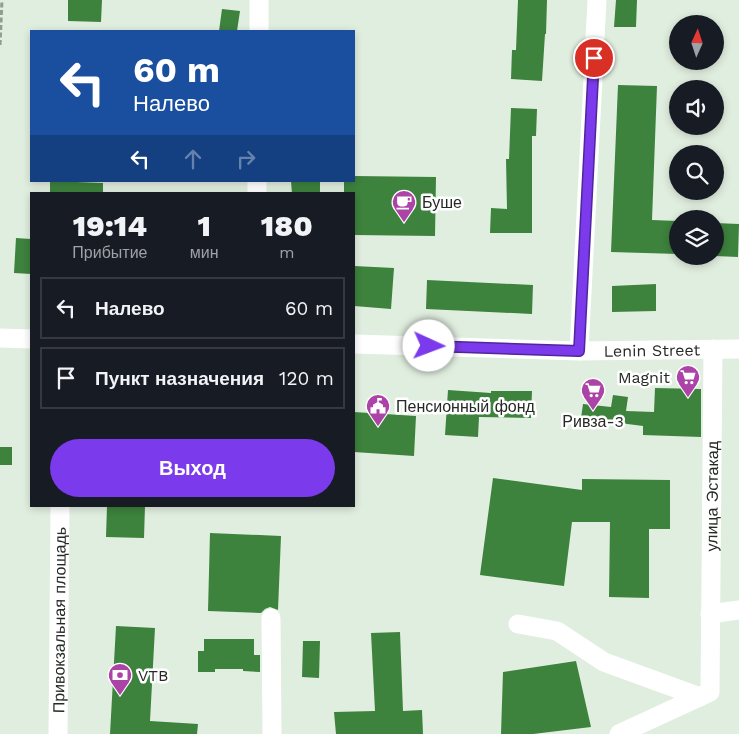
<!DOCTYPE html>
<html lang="ru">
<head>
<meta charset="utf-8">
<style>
	body { margin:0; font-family:"Work Sans",sans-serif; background:#20242c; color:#f1f3f6; height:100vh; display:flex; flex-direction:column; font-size:19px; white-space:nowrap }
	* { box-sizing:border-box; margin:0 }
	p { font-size:16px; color:#9ea1a6 }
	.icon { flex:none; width:28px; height:28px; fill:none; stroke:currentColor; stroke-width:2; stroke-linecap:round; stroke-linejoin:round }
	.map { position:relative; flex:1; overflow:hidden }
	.sheet { position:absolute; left:30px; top:192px; width:325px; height:315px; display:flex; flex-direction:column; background:#171b24; border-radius:0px; box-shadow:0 2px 8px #0003 }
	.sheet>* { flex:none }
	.hud { position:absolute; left:30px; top:30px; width:325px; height:152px; border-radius:0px; box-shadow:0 2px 8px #0003; background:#1a4fa0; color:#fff; overflow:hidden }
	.needle { width:32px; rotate:3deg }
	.tools { position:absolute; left:669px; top:15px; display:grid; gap:10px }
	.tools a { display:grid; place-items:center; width:55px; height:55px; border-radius:50%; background:#171b24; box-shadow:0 2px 8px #0003; font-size:25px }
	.pin { position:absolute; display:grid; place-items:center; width:42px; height:42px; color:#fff; margin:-21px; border:2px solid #fff; border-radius:50%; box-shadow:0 1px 5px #0007 }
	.me { position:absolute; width:55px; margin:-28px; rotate:92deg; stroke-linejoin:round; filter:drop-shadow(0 0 4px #0008) }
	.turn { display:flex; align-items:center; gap:18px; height:105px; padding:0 20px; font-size:22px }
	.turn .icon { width:65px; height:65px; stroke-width:2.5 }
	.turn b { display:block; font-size:35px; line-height:42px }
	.lanes { display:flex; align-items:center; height:48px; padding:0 20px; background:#0003; justify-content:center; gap:25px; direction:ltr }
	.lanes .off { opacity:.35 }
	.eta { display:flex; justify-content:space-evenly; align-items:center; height:85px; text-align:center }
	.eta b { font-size:30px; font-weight:800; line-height:35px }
	.button { display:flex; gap:10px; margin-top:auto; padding:10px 20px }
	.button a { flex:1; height:58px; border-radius:30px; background:#7c3aed; color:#fff; font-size:20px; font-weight:800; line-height:58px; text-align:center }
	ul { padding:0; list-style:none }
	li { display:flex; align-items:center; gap:15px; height:62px; margin:0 10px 8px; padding:0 10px; border:2px solid #363941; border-radius:0px }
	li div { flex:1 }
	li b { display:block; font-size:19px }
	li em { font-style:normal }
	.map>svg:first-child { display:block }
</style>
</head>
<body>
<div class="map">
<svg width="739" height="734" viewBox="0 0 739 734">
	<rect width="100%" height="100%" fill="#e0eedf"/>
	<!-- building -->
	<path fill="#3d823d" d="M68 0H102L101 22 68 21Z
		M518 0H547L546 34H545L542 81 511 79 512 50H516Z
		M616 0H637L636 27H614Z
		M222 9 240 11 237 31H219Z
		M618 85 657 86 652 220 678 221V254L611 252Z
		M511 108 537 109 536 136H532V233H490L491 208 507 209 506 159H509Z
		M354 176 436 177 435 236 354 235V194H344V181H354Z
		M50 181 103 183V194H50Z
		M291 181H320V193L292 194Z
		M715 223 739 224 738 257 715 256Z
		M16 238 31 239V274L14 273Z
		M354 266 394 268 391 309 354 306Z
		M427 280 533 285 532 314 426 309Z
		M656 284V311L612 312V286Z
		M655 388 701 389V437L643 435V426L581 418 583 404 611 407 613 395 628 397 626 411 654 412Z
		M448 390 491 393V391H532L531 418 479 417 478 437 445 435Z
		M354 412 416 416 414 456 354 452Z
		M0 447H12V465H0Z
		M493 478 582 490V479L670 480V529H649V598L609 597 610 522H572L564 586 480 575Z
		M107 506H145L144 538 106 537Z
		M210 533 281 536 278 610 270 607 265 609 261 613 208 611Z
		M116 626 155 628 150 721 198 724 197 734H110Z
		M400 632 403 711 422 710 423 734H336L334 712 375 711 371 633Z
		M204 639H254V655H260V672L243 671V669H215V672H198V651H204Z
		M303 641H320L319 678 302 677Z
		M576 661 591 727 533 734H501L503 672Z"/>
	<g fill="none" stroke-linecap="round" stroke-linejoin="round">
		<!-- path -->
		<path stroke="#919b91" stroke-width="3" stroke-dasharray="5 2.5" stroke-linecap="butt" d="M0 45 2 0"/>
		<!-- minor -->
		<g stroke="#fff" stroke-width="19">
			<path d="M259 31V0"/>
			<path d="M257 194V181"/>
			<path d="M0 338 31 339"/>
			<path id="s1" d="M354 344 579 351 739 349"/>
			<path d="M579 351 597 0"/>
			<path d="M710 614 739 610"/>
			<path d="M271 618 272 734"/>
			<path d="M518 624 557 631 604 662 700 697"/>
			<path id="s2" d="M58 734 60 506"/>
			<path id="s3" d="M619 734 710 692 713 349"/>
		</g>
	</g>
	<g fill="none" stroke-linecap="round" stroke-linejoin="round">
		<!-- route casing -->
		<g stroke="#51269a" stroke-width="12">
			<path id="route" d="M429 346 579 351 594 58"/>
		</g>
		<!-- route -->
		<use href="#route" stroke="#7c3aed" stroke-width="9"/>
	</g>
	<!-- icons -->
	<defs>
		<g id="cafe-pin" transform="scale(1.25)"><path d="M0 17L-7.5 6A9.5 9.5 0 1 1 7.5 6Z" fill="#ac44a7" stroke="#fff"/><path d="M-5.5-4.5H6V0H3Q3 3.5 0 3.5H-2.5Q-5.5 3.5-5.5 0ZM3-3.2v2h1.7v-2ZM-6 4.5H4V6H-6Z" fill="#fff"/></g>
		<g id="supermarket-pin" transform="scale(1.25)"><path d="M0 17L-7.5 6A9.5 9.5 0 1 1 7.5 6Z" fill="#ac44a7" stroke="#fff"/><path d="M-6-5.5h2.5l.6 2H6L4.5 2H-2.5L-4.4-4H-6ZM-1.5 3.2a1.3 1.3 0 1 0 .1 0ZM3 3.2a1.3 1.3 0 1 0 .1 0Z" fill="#fff"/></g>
		<g id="civic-pin" transform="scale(1.25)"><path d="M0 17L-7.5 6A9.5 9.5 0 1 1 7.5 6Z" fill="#ac44a7" stroke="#fff"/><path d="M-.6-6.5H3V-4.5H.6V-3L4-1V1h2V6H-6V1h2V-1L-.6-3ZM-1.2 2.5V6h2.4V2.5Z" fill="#fff"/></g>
		<g id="bank-pin" transform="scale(1.25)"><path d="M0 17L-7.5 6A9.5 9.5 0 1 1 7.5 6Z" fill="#ac44a7" stroke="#fff"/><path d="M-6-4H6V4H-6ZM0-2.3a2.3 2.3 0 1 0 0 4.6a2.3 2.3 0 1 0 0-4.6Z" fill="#fff"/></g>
	</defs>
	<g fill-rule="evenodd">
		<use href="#cafe-pin" x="404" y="202"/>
		<use href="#supermarket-pin" x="688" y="377"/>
		<use href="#supermarket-pin" x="593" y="390"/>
		<use href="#civic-pin" x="378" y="406"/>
		<use href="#bank-pin" x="120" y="675"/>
	</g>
	<g text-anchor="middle" stroke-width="5" stroke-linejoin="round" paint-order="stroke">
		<!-- poi labels -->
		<g font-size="16" fill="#252a25" stroke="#fff" text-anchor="start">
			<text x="422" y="208">Буше</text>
			<text x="670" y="383" text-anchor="end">Magnit</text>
			<text x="396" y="412">Пенсионный фонд</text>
			<text x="593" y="427" text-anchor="middle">Ривза-3</text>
			<text x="138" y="681">VTB</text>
		</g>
		<!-- street labels -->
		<g font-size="16" fill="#252a25" stroke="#fff">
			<text dy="6" stroke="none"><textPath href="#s1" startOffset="298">Lenin Street</textPath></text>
			<text dy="6" stroke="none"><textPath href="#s3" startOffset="296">улица Эстакад</textPath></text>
			<text dy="6" stroke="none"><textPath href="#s2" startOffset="114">Привокзальная площадь</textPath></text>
		</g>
	</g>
</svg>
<div class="tools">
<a><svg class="needle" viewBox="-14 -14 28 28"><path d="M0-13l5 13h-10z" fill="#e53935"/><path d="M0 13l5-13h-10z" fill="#9ea1a6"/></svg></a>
<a><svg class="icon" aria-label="sound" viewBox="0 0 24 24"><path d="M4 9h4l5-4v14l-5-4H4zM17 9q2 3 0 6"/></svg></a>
<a><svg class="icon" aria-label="search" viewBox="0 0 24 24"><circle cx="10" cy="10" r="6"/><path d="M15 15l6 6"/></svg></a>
<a><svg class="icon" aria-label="layers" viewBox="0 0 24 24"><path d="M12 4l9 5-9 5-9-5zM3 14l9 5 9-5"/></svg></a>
</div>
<div class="pin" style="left:594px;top:58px;background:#d93025"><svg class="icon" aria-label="arrive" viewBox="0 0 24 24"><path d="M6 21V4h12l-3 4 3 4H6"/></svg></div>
<svg class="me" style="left:429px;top:346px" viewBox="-20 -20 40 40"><circle r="19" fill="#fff"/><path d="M0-13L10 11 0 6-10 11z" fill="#7c3aed"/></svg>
<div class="hud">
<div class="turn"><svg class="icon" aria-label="left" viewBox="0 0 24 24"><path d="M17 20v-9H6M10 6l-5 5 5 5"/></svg><div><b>60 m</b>Налево</div></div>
<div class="lanes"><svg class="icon" aria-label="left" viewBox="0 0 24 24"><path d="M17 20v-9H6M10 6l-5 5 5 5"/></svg><svg class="icon off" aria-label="ahead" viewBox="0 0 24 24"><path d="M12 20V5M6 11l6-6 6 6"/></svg><svg class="icon off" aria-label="right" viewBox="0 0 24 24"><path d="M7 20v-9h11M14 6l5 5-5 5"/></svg></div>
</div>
<section class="sheet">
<div class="eta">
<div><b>19:14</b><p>Прибытие</p></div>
<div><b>1</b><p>мин</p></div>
<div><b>180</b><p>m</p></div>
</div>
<ul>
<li><svg class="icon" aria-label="left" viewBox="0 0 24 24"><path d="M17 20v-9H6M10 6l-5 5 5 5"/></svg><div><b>Налево</b></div><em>60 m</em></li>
<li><svg class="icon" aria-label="arrive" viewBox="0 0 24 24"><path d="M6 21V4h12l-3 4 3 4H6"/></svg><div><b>Пункт назначения</b></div><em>120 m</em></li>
</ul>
<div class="button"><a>Выход</a></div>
</section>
</div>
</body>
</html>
